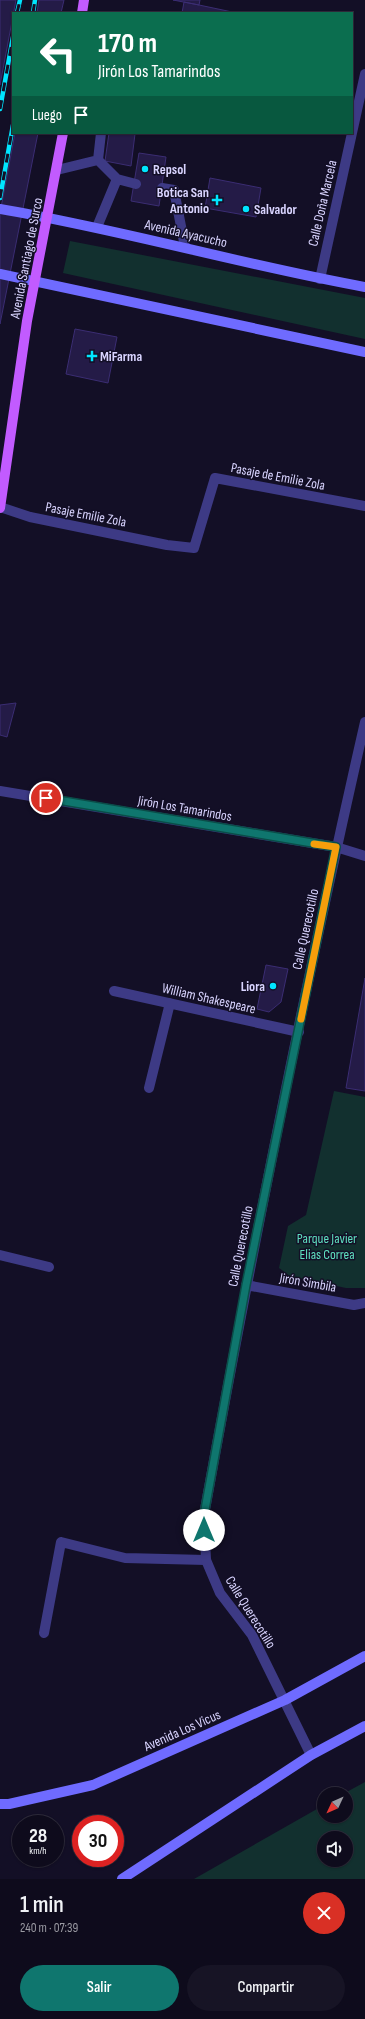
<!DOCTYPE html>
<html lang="es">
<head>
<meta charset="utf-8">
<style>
	body { margin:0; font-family:"Sofia Sans Condensed",sans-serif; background:#171425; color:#f1f3f6; height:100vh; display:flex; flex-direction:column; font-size:15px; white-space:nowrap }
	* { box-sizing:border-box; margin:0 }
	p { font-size:13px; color:#9b9ba3 }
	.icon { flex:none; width:22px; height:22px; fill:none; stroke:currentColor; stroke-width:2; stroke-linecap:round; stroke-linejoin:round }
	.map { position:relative; height:1879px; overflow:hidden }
	.side { display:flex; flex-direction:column; background:#0e0b1c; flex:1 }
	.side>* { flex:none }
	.hud { position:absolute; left:12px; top:12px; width:341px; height:122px; border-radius:0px; box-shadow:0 1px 3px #0004,0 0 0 1px #2e2b3b; background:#0b6e4f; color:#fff; overflow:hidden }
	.needle { width:26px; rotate:226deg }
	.fabs { position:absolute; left:317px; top:1787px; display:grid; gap:8px }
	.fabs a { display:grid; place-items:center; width:36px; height:36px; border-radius:50%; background:#0e0b1c; box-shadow:0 1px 3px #0004,0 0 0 1px #2e2b3b; font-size:20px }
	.speed { position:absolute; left:12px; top:1815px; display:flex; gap:8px; font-size:20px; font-weight:700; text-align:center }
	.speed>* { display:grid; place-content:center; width:52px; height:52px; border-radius:50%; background:#0e0b1c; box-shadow:0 1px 3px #0004,0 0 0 1px #2e2b3b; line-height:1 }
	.speed small { font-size:10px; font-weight:400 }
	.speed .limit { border:6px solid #d22; background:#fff; color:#111 }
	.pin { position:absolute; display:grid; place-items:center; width:34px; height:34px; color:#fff; margin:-17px; border:2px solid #fff; border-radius:50%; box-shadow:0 1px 4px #0007 }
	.me { position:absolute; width:44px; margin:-22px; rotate:0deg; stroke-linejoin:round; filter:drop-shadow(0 0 3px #0008) }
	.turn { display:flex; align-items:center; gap:14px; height:84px; padding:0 20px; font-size:18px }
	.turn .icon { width:52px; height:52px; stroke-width:2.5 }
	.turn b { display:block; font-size:28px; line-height:34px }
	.then { display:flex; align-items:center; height:38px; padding:0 20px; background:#0003; gap:8px; font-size:15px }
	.round { display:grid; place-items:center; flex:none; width:42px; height:42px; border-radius:21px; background:#171425 }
	.overview { display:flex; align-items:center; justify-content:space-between; height:68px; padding:0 20px }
	h1 { font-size:24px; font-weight:600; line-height:30px }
	.cta { display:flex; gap:8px; margin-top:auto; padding:8px 20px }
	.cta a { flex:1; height:46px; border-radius:24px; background:#0f766e; color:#fff; font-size:16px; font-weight:600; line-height:46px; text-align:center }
	.cta a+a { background:#171425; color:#f1f3f6 }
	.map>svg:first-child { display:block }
</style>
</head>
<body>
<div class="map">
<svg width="365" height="1879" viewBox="0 0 365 1879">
	<rect width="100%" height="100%" fill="#130f26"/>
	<!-- green -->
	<path fill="#12302f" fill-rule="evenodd" d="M70 241 365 298V339L63 273Z
		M334 1091 365 1097V1288H346L290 1276 279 1268 288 1226 306 1215Z
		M365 1782V1879H194L324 1805V1816H346V1794H343ZM324 1838H346V1860H324Z"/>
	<!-- building -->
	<path fill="#241b47" stroke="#3b2d73" d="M0 0H16L0 85Z
		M39 0H64L61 13H37Z
		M173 0H200L199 5Z
		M184 2 199 5 237 13H182Z
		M15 133H38L0 324V213Z
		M109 133 135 134 131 166 105 161Z
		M139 153 166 157 159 206 131 201Z
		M210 178 261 188 256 217 205 208Z
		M75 329 117 337 108 383 66 374Z
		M16 703 7 737 0 735V705Z
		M266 965 288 969 281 1002 269 1012 257 1009Z
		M365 978V1091L346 1088Z"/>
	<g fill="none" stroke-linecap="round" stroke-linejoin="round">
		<!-- lane -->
		<path stroke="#3d3a85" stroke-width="10" d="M101 133 98 160 117 179
			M57 170 98 160
			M162 188 174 190 185 247
			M97 227 117 179 136 184
			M114 991 299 1032
			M149 1088 170 1003
			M44 1633 61 1542 125 1558 206 1560"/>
		<!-- street -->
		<path stroke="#3d3a85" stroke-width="10" d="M352 133 365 74
			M320 279 352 133
			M0 507 30 517 167 545 194 548 215 478 365 506
			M0 791 336 847 365 856
			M0 1255 49 1267
			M246 1285 354 1305 365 1303
			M311 1755 252 1635 220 1593 206 1560 204 1515C252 1250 305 985 365 722"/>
		<!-- secondary -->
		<path stroke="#6f6bff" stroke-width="10" d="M0 209C123 230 243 265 365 287
			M0 274 365 352
			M0 1804H9L93 1785 285 1700 365 1656
			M122 1879 311 1755 365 1726"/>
		<!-- primary -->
		<path stroke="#c25bff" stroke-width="10" d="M82 13 84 0
			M0 508 27 321 63 133"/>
		<!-- rail casing -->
		<g stroke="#00e5ff" stroke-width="4.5">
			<path id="rail" d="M17 13 20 0
				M33 13 35 0
				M0 109 13 37
				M0 198 13 125"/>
		</g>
		<!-- rail -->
		<use href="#rail" stroke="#130f26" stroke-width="3" stroke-dasharray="9" stroke-linecap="butt"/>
	</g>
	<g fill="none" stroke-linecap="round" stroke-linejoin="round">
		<!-- route casing -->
		<g stroke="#0a4d48" stroke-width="10">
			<path id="route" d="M46 798 336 847 246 1285 204 1515V1530"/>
		</g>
		<!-- route -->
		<use href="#route" stroke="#0f766e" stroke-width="7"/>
		<!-- slow -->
		<path stroke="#f59e0b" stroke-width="7" d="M301 1019 336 847 314 844"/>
	</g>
	<!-- markers -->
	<g fill="#00e5ff" stroke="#130f26" stroke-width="1.5">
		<circle cx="145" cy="169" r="4"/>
		<path d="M215 194h4v4h4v4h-4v4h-4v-4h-4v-4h4z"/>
		<circle cx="246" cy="209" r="4"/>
		<path d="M90 350h4v4h4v4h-4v4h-4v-4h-4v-4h4z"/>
		<circle cx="273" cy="986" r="4"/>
	</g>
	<g text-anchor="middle" stroke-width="3" stroke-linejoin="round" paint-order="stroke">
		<!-- poi labels -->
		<g font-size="14" font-weight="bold" fill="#d9d4ff" stroke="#130f26" text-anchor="start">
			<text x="153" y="174">Repsol</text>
			<text x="209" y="197" text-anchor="end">Botica San<tspan x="209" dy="16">Antonio</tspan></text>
			<text x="254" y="214">Salvador</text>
			<text x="100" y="361">MiFarma</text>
			<text x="265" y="991" text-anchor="end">Liora</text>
		</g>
		<!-- street labels -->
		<g font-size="14" fill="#d9d4ff" stroke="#130f26">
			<text transform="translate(322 203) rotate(-77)" y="5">Calle Doña Marcela</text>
			<text transform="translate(186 233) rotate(13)" y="5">Avenida Ayacucho</text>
			<text transform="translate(26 258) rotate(-79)" y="5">Avenida Santiago de Surco</text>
			<text transform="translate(278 476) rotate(11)" y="5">Pasaje de Emilie Zola</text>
			<text transform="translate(86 514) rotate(11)" y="5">Pasaje Emilie Zola</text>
			<text transform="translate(185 808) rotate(10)" y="5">Jirón Los Tamarindos</text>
			<text transform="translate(305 929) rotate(-78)" y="5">Calle Querecotillo</text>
			<text transform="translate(209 998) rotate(13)" y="5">William Shakespeare</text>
			<text transform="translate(240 1246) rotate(-79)" y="5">Calle Querecotillo</text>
			<text transform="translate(308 1282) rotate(10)" y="5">Jirón Simbila</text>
			<text transform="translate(251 1612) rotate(58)" y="5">Calle Querecotillo</text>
			<text transform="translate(182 1730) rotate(-24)" y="5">Avenida Los Vicus</text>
		</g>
		<!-- park labels -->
		<g font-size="14" fill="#5fe0c0" stroke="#130f26">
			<text x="327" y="1243">Parque Javier<tspan x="327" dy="16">Elias Correa</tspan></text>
		</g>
	</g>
</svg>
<div class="fabs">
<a><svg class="needle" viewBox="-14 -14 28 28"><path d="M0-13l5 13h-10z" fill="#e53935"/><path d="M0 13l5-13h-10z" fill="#9b9ba3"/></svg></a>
<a><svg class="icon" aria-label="sound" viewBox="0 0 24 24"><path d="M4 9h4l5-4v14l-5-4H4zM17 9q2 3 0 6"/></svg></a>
</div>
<div class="speed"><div>28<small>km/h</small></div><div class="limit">30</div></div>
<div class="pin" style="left:46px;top:798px;background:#d93025"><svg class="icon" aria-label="arrive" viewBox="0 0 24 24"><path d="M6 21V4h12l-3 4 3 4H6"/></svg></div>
<svg class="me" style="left:204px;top:1530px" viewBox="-20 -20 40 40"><circle r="19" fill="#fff"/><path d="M0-13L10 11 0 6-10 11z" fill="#0f766e"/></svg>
<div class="hud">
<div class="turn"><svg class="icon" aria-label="left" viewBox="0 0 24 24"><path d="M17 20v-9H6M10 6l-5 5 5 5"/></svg><div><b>170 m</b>Jirón Los Tamarindos</div></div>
<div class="then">Luego<svg class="icon" aria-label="arrive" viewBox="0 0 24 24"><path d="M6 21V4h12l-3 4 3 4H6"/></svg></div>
</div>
</div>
<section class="side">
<div class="overview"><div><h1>1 min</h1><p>240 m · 07:39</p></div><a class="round" style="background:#d93025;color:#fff"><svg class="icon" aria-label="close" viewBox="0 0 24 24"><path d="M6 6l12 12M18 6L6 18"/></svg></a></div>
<div class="cta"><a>Salir</a><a>Compartir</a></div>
</section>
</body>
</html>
